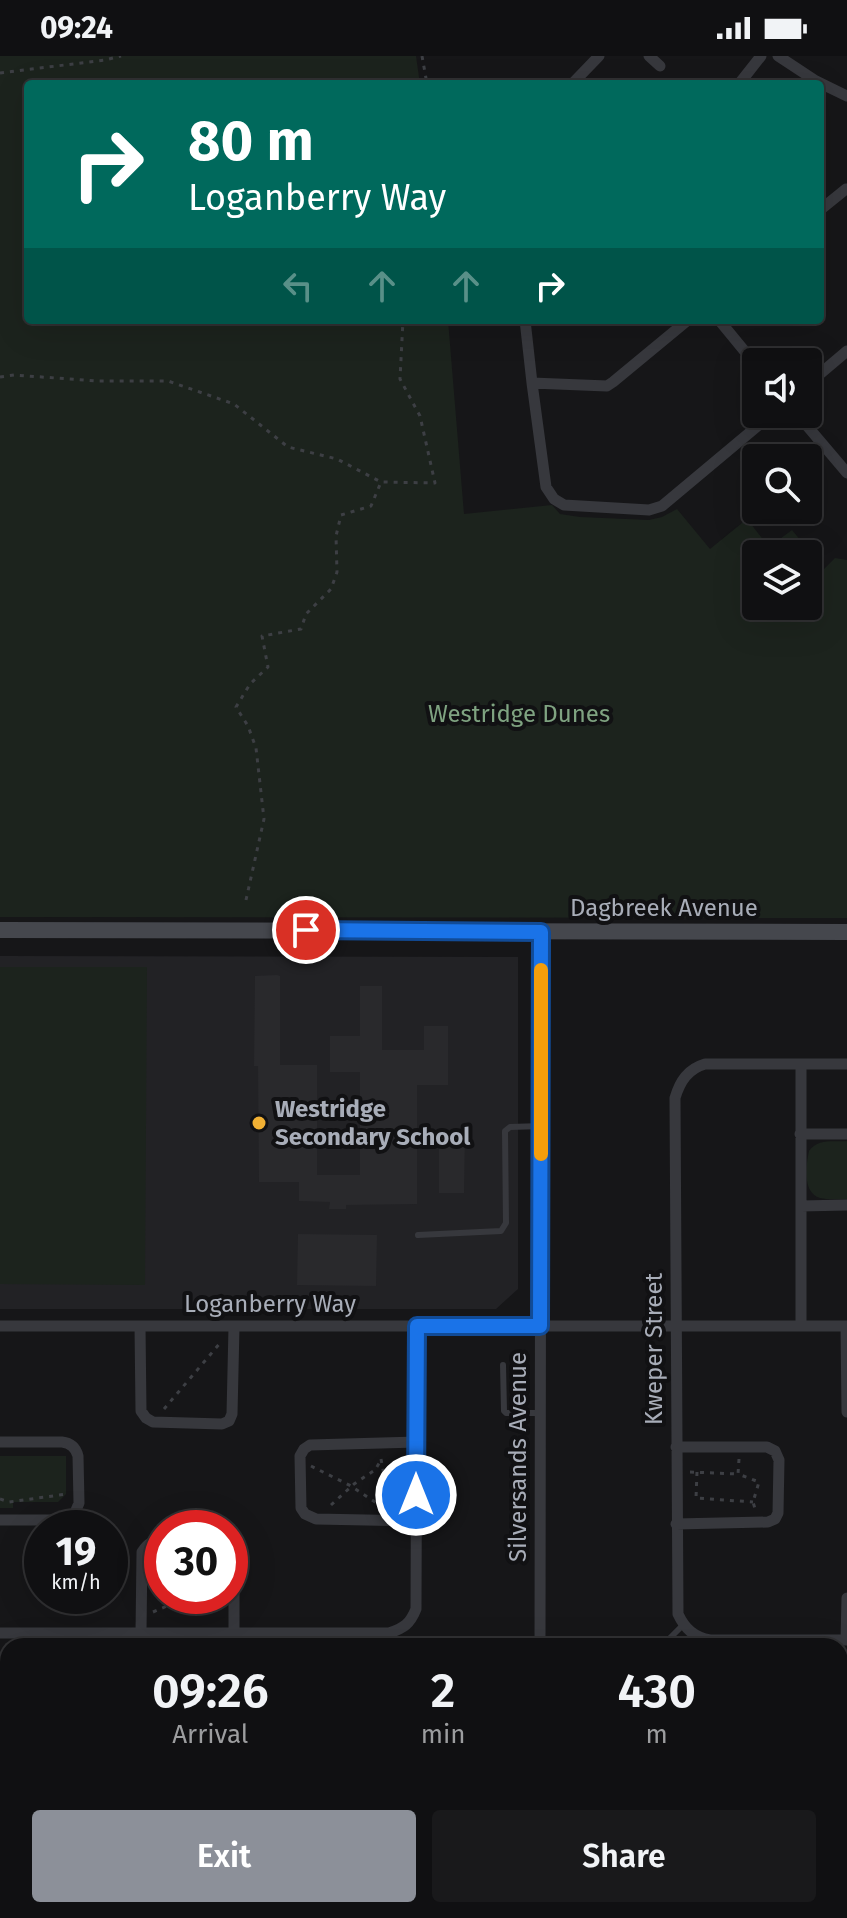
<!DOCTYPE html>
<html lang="en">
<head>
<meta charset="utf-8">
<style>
	body { margin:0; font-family:"Fira Sans",sans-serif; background:#19191b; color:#f1f3f6; height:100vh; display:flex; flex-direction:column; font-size:30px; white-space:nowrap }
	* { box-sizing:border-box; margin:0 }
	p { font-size:26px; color:#9c9d9f }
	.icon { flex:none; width:44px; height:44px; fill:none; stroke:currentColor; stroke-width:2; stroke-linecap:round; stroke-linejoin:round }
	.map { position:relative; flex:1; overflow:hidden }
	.side { position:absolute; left:0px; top:1582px; width:848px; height:280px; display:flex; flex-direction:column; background:#101012; border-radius:24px 24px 0 0; box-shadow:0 8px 32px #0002,0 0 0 2px #303032 }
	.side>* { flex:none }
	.top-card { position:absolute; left:24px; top:24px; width:800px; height:244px; border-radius:8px; box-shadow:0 8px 32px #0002,0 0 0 2px #303032; background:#00695c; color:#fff; overflow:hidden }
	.buttons { position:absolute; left:742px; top:292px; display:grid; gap:16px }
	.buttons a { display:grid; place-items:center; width:80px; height:80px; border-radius:8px; background:#101012; box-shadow:0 8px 32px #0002,0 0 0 2px #303032; font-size:40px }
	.speed { position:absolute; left:24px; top:1454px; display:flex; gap:16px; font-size:40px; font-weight:700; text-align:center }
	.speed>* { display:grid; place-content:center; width:104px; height:104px; border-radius:50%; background:#101012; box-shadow:0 8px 32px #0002,0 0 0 2px #303032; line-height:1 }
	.speed small { font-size:20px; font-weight:400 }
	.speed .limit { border:12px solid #d22; background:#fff; color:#111 }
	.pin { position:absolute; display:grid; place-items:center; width:68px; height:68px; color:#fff; margin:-34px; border:4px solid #fff; border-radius:50%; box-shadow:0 2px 8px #0007 }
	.me { position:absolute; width:88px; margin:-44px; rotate:0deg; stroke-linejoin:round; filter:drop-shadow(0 0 6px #0008) }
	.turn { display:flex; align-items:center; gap:28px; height:168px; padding:0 32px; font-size:36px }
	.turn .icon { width:104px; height:104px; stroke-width:2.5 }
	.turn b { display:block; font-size:56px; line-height:68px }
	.lanes { display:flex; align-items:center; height:76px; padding:0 32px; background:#0003; justify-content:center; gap:40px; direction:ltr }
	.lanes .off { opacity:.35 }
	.eta { display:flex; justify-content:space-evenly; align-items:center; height:136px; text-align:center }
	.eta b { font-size:48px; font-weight:600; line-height:56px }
	.cta { display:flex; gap:16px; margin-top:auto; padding:16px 32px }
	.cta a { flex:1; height:92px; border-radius:8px; background:#8c9099; color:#fff; font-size:32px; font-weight:600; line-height:92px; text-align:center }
	.cta a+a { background:#19191b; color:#f1f3f6 }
	.status { display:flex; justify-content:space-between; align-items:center; height:56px; padding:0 40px; background:#101012; direction:ltr }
	.status svg { height:22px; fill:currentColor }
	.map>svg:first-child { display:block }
</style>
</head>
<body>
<div class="status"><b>09:24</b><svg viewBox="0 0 49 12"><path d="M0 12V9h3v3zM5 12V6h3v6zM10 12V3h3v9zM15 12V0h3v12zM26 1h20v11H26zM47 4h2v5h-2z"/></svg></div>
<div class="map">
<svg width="847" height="1862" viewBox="0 0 847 1862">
	<rect width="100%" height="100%" fill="#161618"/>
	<!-- built -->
	<path fill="#222225" d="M0 900 518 901V1233L496 1253H0Z
		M220 1854H518V1862H223Z"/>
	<!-- green -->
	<path fill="#1c231d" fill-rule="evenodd" d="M0 0H416L420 28H28V264H448L464 458 552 449 560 458 580 461 649 464 662 461 677 453 710 493 747 463 769 491 792 474 824 513 835 502 847 504V862L0 861ZM808 498V550H756V498Z
		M0 911H147L145 1229 0 1228Z
		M847 1085V1143C839 1143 828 1144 820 1142 802 1137 806 1109 809 1095 818 1082 833 1086 847 1085Z
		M0 1400H66V1438L58 1446H13V1452H0Z
		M847 1732V1862H566V1854H840V1733Z"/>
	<!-- building -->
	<path fill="#29292c" d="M277 919 280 920V1009H317V1119H360V1016H330V980H360V930H382V994H424V970H448V1029H417V1148L346 1149V1153H329L330 1146 299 1145V1126H259L258 1010H254L255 920Z
		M439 1074H465L464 1137H439Z
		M298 1178 377 1179 376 1230 297 1229Z"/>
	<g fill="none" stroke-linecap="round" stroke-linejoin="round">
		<!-- path -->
		<path stroke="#3d3f44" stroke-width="3" stroke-dasharray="4 6" stroke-linecap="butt" d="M422 0 427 28
			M0 17 105 4 121 0
			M0 321 14 319 97 325H168L234 348 288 391 337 403 381 426 435 427 420 360 400 323 403 264
			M246 844 264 763 256 692 248 670 236 651 250 628 268 611 262 580 301 573 306 558 331 533 337 516 336 480 341 459 371 450 381 426
			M164 1353 221 1286
			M381 1403 386 1430 381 1450
			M739 1403 738 1418 759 1426 753 1446 756 1456
			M311 1410 351 1430 381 1450
			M690 1416 738 1418
			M697 1416 696 1442 753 1446
			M0 1443 9 1446 67 1438
			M331 1449 354 1428 375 1414 381 1404
			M153 1556 181 1544 186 1540
			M89 1862V1854"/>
		<!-- lane -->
		<path stroke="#37383d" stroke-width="6" d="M418 1179 501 1175 506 1167 505 1075 510 1071 542 1070
			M503 1309 504 1355 506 1357H540
			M662 1590 683 1569"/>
		<!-- street -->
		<path stroke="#37383d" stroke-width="11" d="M649 0 660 10
			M778 0 816 25 847 40
			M572 28 599 0
			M739 28 761 0
			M820 154 846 133
			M525 264 532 327 546 431 554 443 564 449 649 454 662 450 772 358
			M719 264 756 309
			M532 327 607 330 613 326 688 264
			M808 328 847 295
			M797 358 847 417
			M847 1008H705C688 1013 680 1025 675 1042L678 1558C685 1573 694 1581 710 1584H847
			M800 1078H847
			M801 1150 847 1149
			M0 1270H847
			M140 1270 141 1355 146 1362 153 1366 222 1368 229 1365 232 1358 234 1271
			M801 1270V1008
			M846 1270 847 1356
			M0 1386H62C71 1387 76 1392 78 1400L79 1447 74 1459 63 1464H0
			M676 1391H767L775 1395 779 1404 778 1457 775 1463 768 1466 676 1468
			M416 1465 316 1463 305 1458 301 1452 300 1400 304 1393 310 1389 417 1386
			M230 1488 234 1493V1576
			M141 1576 142 1496C148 1487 152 1485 162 1485
			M0 1577H389C404 1572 410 1568 416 1553L417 1270
			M846 1584 847 1542
			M540 1590 541 876
			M208 1854 211 1862
			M37 1862V1854
			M540 1862V1854"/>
		<!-- secondary -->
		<path stroke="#45474d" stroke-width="16" d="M0 874 847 876
			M0 1708H8
			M840 1708H847"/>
	</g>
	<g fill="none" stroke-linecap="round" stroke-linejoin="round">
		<!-- route casing -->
		<g stroke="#114b97" stroke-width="20">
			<path id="route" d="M306 874 541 876 540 1270H417L416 1439"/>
		</g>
		<!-- route -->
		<use href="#route" stroke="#1a73e8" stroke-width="14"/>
		<!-- slow -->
		<path stroke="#f59e0b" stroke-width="14" d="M541 1098V914"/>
	</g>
	<!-- markers -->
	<circle fill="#f2b134" stroke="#111113" stroke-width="3" cx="259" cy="1067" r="8"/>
	<g text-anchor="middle" stroke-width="8" stroke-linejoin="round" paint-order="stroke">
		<!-- park labels -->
		<g font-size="24" fill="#7fa381" stroke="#111113">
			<text x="519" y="666">Westridge Dunes</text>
		</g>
		<!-- street labels -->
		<g font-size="24" fill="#a8adb8" stroke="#111113">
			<text x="664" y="860">Dagbreek Avenue</text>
			<text x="270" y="1256">Loganberry Way</text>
			<text transform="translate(654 1293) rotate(-90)" y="8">Kweper Street</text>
			<text transform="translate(518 1401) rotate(-90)" y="8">Silversands Avenue</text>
		</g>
		<!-- poi labels -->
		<g font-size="24" font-weight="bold" fill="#a8adb8" stroke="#111113" text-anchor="start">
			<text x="275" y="1061">Westridge<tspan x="275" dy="28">Secondary School</tspan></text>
		</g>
	</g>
</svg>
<div class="buttons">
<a><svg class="icon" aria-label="sound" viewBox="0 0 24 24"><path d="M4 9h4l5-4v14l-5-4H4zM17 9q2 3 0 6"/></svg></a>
<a><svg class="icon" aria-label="search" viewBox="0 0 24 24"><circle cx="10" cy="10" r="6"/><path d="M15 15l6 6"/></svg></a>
<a><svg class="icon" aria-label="layers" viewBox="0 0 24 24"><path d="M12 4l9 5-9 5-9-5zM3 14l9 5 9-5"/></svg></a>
</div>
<div class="speed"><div>19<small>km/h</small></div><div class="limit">30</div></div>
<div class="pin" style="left:306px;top:874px;background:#d93025"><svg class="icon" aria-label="arrive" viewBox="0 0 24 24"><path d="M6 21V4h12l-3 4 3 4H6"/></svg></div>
<svg class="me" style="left:416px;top:1439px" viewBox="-20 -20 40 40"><circle r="17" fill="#1a73e8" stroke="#fff" stroke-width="3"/><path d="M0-11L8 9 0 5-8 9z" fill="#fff"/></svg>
<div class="top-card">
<div class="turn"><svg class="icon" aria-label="right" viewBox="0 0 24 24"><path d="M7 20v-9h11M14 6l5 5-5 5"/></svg><div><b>80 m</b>Loganberry Way</div></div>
<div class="lanes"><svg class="icon off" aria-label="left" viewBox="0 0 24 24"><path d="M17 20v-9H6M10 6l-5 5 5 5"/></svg><svg class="icon off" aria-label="ahead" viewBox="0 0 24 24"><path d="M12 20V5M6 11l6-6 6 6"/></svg><svg class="icon off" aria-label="ahead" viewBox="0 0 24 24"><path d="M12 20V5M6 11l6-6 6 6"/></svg><svg class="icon" aria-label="right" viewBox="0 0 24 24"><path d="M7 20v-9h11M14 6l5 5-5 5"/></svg></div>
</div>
<section class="side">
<div class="eta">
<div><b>09:26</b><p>Arrival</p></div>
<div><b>2</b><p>min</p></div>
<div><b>430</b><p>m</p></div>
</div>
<div class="cta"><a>Exit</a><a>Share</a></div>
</section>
</div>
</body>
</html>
